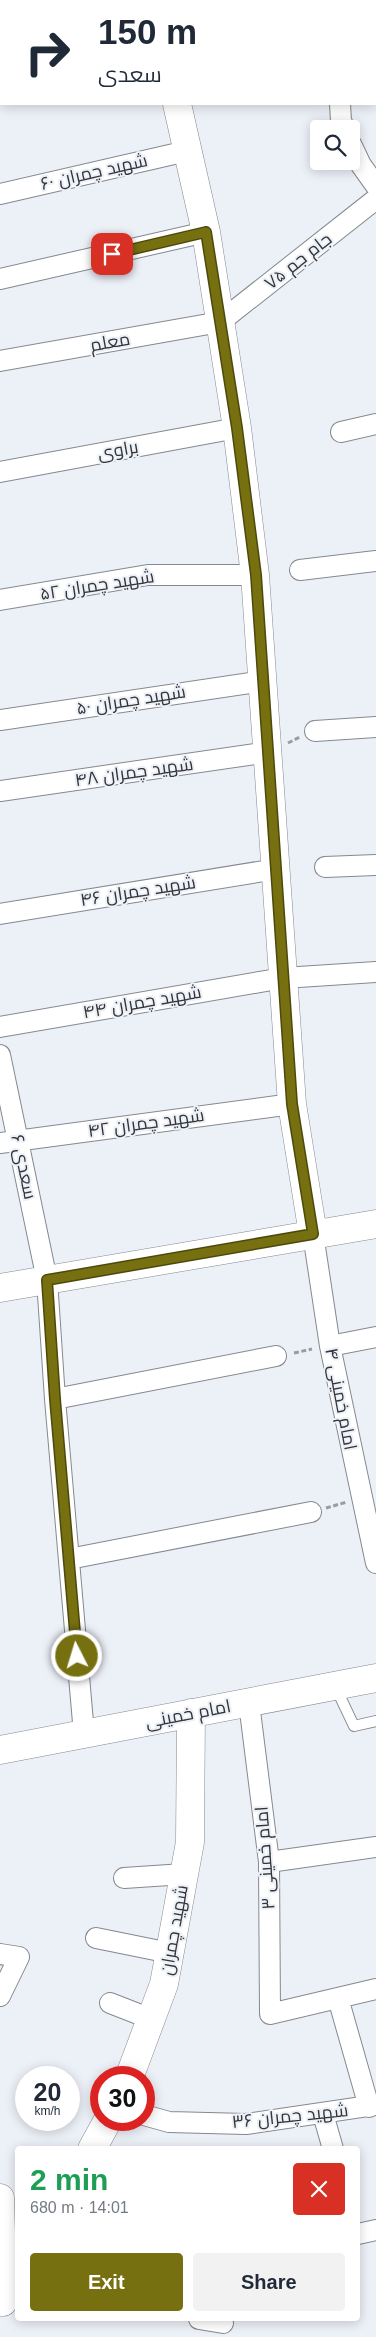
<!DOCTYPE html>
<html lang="en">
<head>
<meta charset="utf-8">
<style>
	body { margin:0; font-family:Helvetica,Cairo,sans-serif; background:#f2f2f3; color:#1f2937; height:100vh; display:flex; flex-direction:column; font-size:19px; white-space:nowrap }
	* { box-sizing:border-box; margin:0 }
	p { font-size:16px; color:#747a83 }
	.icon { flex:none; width:28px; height:28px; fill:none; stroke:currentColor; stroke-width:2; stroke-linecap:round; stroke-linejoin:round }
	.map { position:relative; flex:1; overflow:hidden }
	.drawer { position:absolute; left:15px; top:2146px; width:345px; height:175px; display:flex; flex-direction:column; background:#fff; border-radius:5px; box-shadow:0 2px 12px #0003 }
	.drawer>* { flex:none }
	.banner { position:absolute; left:0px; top:0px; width:376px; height:105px; box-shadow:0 2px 12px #0003; background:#fff; color:#1f2937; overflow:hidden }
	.buttons { position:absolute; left:310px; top:120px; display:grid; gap:10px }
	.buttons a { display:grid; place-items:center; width:50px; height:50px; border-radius:5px; background:#fff; box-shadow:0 2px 12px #0003; font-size:25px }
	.speed { position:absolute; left:15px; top:2066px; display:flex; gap:10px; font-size:25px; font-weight:700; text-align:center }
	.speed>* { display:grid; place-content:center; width:65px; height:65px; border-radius:50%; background:#fff; box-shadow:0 2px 12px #0003; line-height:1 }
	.speed small { font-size:12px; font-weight:400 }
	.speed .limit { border:8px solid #d22; background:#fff; color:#111 }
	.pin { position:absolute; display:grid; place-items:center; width:42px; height:42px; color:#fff; margin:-21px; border-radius:10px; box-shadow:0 2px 8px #0006 }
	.me { position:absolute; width:55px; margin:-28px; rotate:355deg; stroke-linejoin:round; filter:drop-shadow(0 0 4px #0008) }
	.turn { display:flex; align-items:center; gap:18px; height:105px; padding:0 15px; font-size:22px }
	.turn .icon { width:65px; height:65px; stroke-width:2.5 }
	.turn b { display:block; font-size:35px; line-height:42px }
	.round { display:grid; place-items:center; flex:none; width:52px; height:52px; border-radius:5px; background:#f2f2f3 }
	.headline { display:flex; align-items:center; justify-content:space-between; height:85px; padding:0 15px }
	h1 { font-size:30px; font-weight:700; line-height:38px; color:#1e9e55 }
	.cta { display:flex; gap:10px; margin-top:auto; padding:10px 15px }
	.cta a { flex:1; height:58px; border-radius:5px; background:#777010; color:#fff; font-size:20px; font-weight:700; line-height:58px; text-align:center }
	.cta a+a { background:#f2f2f3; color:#1f2937 }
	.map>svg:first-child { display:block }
</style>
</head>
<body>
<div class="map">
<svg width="376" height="2337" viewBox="0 0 376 2337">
	<rect width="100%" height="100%" fill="#ecf0f7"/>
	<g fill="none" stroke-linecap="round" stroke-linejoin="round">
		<!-- lane casing -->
		<g stroke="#85898f" stroke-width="12">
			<path id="lane" d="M335 1686 354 1726 376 1721"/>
		</g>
		<!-- street casing -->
		<g stroke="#85898f" stroke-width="22">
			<path id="street" d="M335 0V1
				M0 75H1
				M340 104 341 121 345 129
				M351 144 361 165 376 186
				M0 194 187 151
				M0 279 206 232
				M0 361 220 322 376 199
				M341 432 376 424
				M0 472 237 428
				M300 570 376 561
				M0 600 148 575H255
				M0 720 263 681
				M315 731 376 727
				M0 791 269 752
				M325 867 376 865
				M0 914 276 869
				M0 1027 283 978 376 972
				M0 1055 47 1280 55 1399 84 1734
				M0 1143 292 1104
				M313 1234 330 1346 376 1563
				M330 1346 376 1337
				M55 1399 276 1356
				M69 1559 311 1512
				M249 1703 269 1862 270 2014 376 1989
				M269 1862 376 1847
				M124 1878 184 1874
				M96 1938 170 1953
				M0 1954 19 1957 0 1996
				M338 1998 369 2107
				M110 2003 151 2019
				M323 2114 333 2149
				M144 2115 169 2122 246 2124 376 2105
				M358 2234 376 2230
				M199 2319 223 2323"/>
		</g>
		<!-- secondary casing -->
		<g stroke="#85898f" stroke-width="29">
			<path id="secondary" d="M153 0V1
				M177 104 206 232 237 428 255 575 292 1104 313 1234
				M0 1288 376 1224
				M0 1750 376 1678
				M129 2078 164 1984 190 1842 191 1713
				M92 2149 108 2120
				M0 2198 3 2302"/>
		</g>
		<!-- path -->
		<path stroke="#9a9ca2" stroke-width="3" stroke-dasharray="5 2.5" stroke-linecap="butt" d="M288 743 300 737
			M294 1353 312 1349
			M326 1508 347 1502"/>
		<!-- lane -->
		<use href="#lane" stroke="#fff" stroke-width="10"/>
		<!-- street -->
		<use href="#street" stroke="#fff" stroke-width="20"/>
		<!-- secondary -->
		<use href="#secondary" stroke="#fff" stroke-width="28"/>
	</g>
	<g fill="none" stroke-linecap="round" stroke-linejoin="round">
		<!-- route casing -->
		<g stroke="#4d490a" stroke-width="12">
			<path id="route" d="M77 1656 55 1399 47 1280 313 1234 292 1104 256 575 237 428 206 232 112 254"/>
		</g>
		<!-- route -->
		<use href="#route" stroke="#777010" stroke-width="9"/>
	</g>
	<g text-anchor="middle" stroke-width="4" stroke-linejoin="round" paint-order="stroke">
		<!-- street labels -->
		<g font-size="18" fill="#333437" stroke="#ecf0f7">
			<text transform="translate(94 172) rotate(-13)" y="6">شهید چمران ۶۰</text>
			<text transform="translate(298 261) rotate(-38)" y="6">جام جم ۷۵</text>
			<text transform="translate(110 342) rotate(-10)" y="6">معلم</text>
			<text transform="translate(118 450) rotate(-10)" y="6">براوی</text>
			<text transform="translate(97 585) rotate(-9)" y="6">شهید چمران ۵۲</text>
			<text transform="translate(131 700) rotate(-9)" y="6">شهید چمران ۵۰</text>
			<text transform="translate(134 772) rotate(-8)" y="6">شهید چمران ۴۸</text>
			<text transform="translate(138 891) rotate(-9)" y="6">شهید چمران ۴۶</text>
			<text transform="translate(142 1002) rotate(-10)" y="6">شهید چمران ۴۴</text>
			<text transform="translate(146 1123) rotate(-8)" y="6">شهید چمران ۴۲</text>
			<text transform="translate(24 1167) rotate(78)" y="6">سعدی ۶</text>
			<text transform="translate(341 1399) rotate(79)" y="6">امام خمینی ۴</text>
			<text transform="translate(188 1714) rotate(-11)" y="6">امام خمینی</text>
			<text transform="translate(265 1858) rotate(-94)" y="6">امام خمینی ۳</text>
			<text transform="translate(174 1930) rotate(-80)" y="6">شهید چمران</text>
			<text transform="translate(290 2116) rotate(-6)" y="6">شهید چمران ۳۶</text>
		</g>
	</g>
</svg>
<div class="buttons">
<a><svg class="icon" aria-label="search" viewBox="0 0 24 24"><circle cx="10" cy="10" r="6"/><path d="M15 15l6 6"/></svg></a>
</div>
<div class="speed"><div>20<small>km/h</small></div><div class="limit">30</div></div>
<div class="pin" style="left:112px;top:254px;background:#d93025"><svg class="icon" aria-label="arrive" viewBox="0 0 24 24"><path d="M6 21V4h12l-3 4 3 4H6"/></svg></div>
<svg class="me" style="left:77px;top:1656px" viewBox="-20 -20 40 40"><circle r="17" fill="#777010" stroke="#fff" stroke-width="3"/><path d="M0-11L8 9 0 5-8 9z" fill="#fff"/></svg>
<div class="banner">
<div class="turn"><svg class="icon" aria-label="right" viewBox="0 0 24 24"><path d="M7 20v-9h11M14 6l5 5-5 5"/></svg><div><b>150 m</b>سعدی</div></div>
</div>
<section class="drawer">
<div class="headline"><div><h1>2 min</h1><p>680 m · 14:01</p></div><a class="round" style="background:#d93025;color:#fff"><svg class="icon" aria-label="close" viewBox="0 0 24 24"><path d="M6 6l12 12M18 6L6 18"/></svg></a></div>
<div class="cta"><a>Exit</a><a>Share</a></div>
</section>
</div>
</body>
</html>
